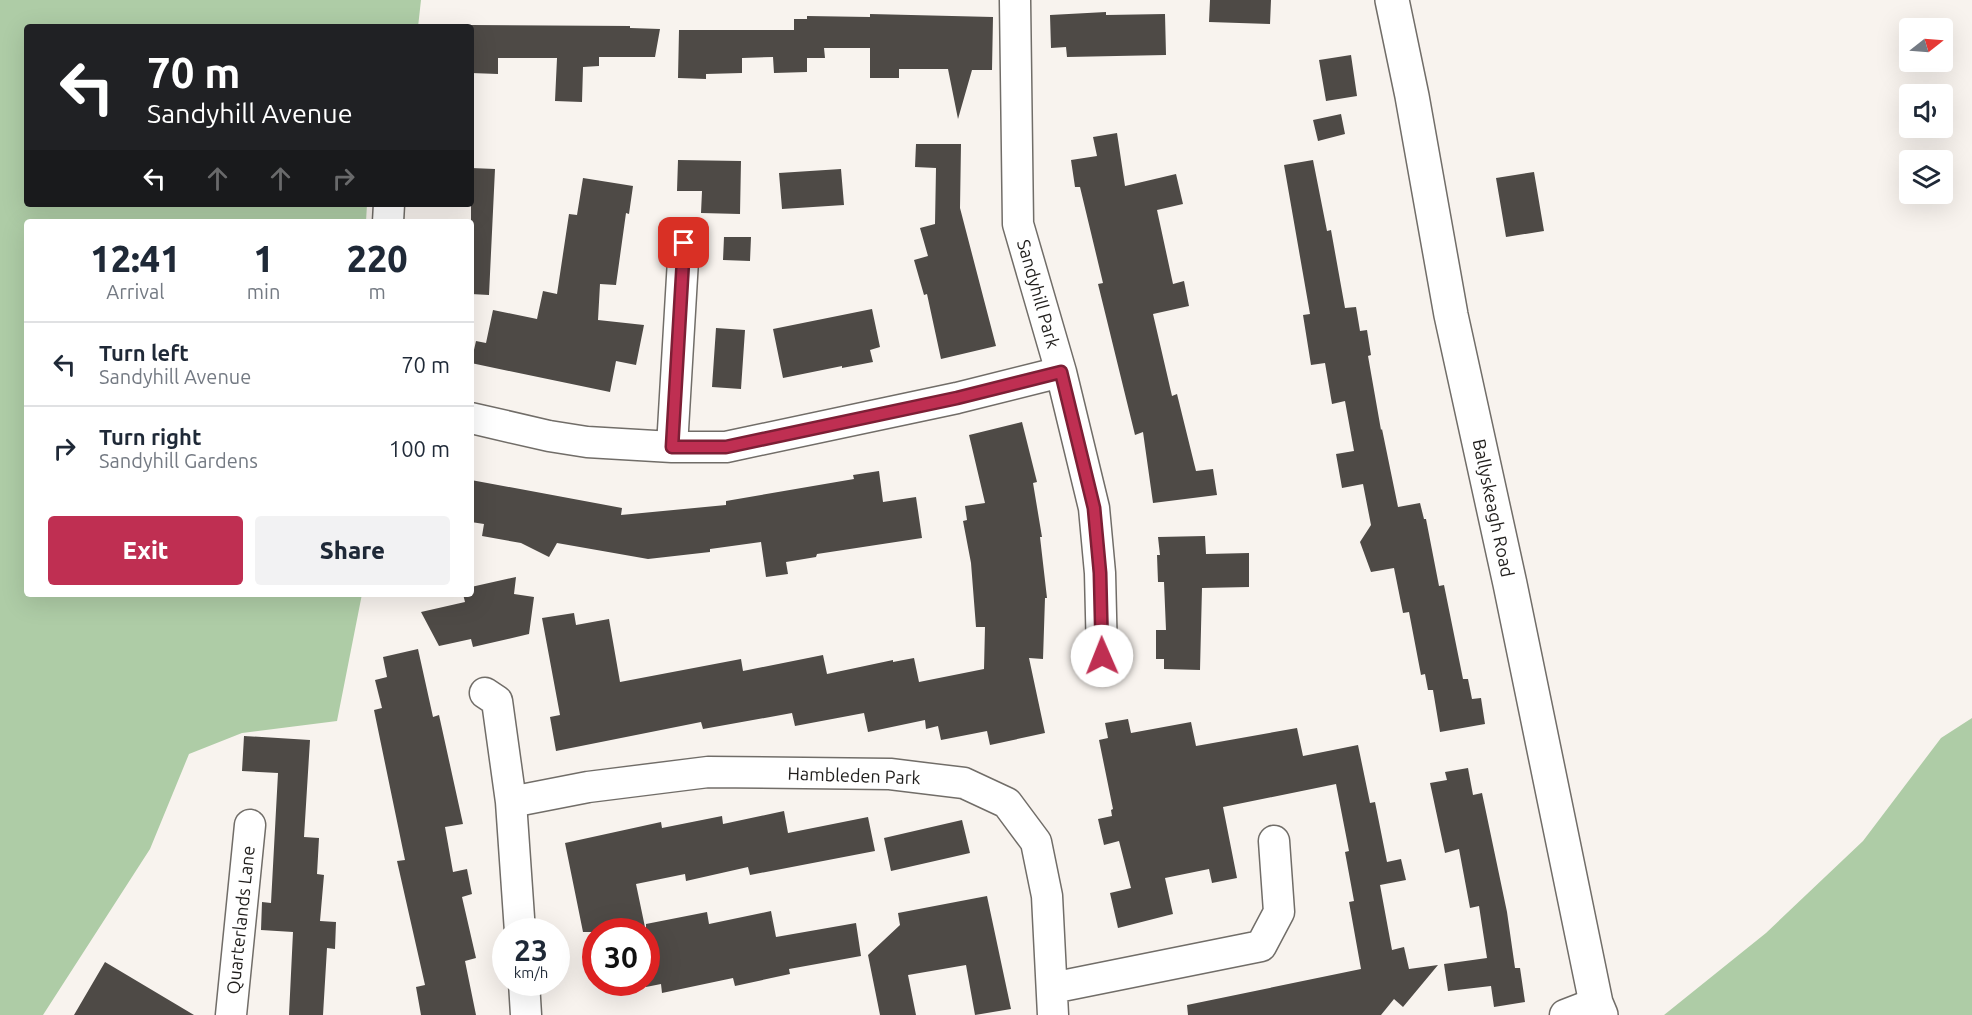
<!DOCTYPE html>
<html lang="en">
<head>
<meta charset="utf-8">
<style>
	body { margin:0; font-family:Ubuntu,sans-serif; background:#f2f2f3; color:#1f2937; height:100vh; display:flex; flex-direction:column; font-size:22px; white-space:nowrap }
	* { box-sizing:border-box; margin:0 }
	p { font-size:20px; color:#747a83 }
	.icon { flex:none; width:33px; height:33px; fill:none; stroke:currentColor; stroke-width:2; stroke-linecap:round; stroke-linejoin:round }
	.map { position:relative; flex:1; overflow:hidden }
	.details { position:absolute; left:24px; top:219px; width:450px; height:378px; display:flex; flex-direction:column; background:#fff; border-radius:6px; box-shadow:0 6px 24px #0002 }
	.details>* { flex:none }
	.top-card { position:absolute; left:24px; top:24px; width:450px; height:183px; border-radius:6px; box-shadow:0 6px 24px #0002; background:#202124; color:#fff; overflow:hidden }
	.needle { width:39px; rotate:73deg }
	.fabs { position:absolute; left:1899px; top:18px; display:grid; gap:12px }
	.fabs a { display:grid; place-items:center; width:54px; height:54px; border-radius:6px; background:#fff; box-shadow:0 6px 24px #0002; font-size:30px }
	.speed { position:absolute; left:492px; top:918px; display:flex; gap:12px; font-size:30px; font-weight:700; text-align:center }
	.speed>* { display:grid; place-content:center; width:78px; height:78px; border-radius:50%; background:#fff; box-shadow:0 6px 24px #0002; line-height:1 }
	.speed small { font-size:15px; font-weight:400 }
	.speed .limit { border:9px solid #d22; background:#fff; color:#111 }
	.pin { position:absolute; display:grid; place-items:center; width:51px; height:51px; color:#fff; margin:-26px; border-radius:12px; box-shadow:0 3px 9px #0006 }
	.me { position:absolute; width:66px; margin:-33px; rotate:359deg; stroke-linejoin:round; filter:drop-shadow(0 0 4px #0008) }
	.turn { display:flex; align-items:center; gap:21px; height:126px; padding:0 24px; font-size:27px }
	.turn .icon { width:78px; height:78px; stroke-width:2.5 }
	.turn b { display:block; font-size:42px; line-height:51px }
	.lanes { display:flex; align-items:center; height:57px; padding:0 24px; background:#0003; justify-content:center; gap:30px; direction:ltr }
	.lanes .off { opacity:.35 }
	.eta { display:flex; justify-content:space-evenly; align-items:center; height:102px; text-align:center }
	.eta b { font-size:36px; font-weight:800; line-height:42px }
	.action { display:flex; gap:12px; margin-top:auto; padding:12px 24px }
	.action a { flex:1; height:69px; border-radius:6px; background:#bf2f52; color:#fff; font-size:24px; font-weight:800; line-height:69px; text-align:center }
	.action a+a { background:#f2f2f3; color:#1f2937 }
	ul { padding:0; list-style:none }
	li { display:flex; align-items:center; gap:18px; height:84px; padding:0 24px; border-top:2px solid #e0e1e3 }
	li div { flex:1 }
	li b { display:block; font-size:22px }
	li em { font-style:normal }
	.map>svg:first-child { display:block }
</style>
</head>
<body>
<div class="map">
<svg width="1972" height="1015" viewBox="0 0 1972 1015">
	<rect width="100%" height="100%" fill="#f8f3ee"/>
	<!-- green -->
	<path fill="#aecca6" d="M0 0H421L418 27H27V204H367L366 222H27V594H362L337 721 242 733 189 754 150 849 43 1015H0Z
		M1972 718V1015H1664L1766 933 1863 841 1941 738Z"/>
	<!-- building -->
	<path fill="#4e4a46" d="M1210 0H1271L1270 24 1209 22Z
		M1106 12V15L1165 14 1166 55 1067 57 1066 47 1051 48 1050 15Z
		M870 14 993 17 992 70H972L958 119 948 69H899V78H870V48H824L825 58H807V72L774 73 773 57 742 58V73L706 74V79L678 78 679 30H794V19H807V16L870 17Z
		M471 25 630 26V28L660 29 655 57H599V66L583 67 582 102 555 101 557 58H498V74L471 73Z
		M1351 55 1357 96 1326 101 1319 60Z
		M1341 114 1345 134 1318 141 1313 120Z
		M1117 133 1125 186 1176 174 1183 204 1157 210 1173 284 1184 281 1189 306 1153 314 1172 396 1177 394 1196 471 1213 469 1217 495 1153 503 1143 432 1135 435 1098 284 1103 283 1080 187H1075L1071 160 1097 156 1093 137Z
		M916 144H961L960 208 996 346 941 359 927 294 924 295 914 260 928 256 920 228 935 224 936 168 915 167Z
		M678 160 741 161 740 214 701 213 702 191H677Z
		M1313 160 1327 231 1331 230 1345 308 1356 307 1360 331 1367 330 1371 355 1368 356 1381 430 1382 429 1398 507 1420 503 1424 519H1426L1439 586 1444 585 1463 679H1468L1472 699 1481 698 1485 724 1440 732 1433 690H1428L1425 674 1421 675 1409 612 1403 613 1394 568 1371 572 1360 542 1371 525 1363 484 1342 488 1336 454 1354 451 1345 401 1332 404 1325 363 1311 365 1303 315 1310 314 1284 165Z
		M471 168 495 169 489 295 471 294Z
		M841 169 844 205 782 209 779 173Z
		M1534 172 1544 231 1506 237 1496 178Z
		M583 178 633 186 629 214 626 213 616 285 600 284 598 320 644 325 636 365 616 361 610 392 471 363 476 341 486 343 493 310 537 319 543 291 557 294 569 214 577 215Z
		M724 237H751L750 261 723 260Z
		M872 309 880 347 870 350 873 362 842 368V366L783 378 773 329Z
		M716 328 745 330 741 389 712 387Z
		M1022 422 1037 482 1033 483 1042 537H1040L1047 598H1045L1043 659 1029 658 1045 733 990 745 987 731 941 740 938 726 926 729 925 720 868 732 864 713 795 726 792 713 703 729 701 722 556 751 550 717 560 715 542 618 574 613 576 625 609 619 620 682 741 659 743 671 823 655 827 674 893 660V662L914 658 919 682 984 669 985 627H976L971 563 963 521 967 520 965 506 985 503 969 435Z
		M879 471 883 502 916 497 922 538 817 554 816 557 786 562 788 574 766 577 761 542 710 549V552L648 559 557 543 549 557 521 543 482 536 484 524 471 522V480L622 508 621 515 726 505V501L854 479 853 475Z
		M1205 536 1206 554 1249 553V587L1202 588 1200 670 1164 669V659H1156V630H1166L1164 582H1158L1157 555H1160L1158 537Z
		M516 577 514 594 534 597 529 634 473 647 471 639 439 646 421 612 465 602 463 594H471V587Z
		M418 649 433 717 439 715 463 824 445 827 453 872 467 869 472 894 462 897 476 958 465 961 476 1015H421L416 987 425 985 397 861 405 860 374 710 382 708 375 680 387 677 383 657Z
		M1128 719 1131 733 1191 722 1196 746 1297 728 1303 756 1358 745 1370 803 1375 802 1387 862 1401 859 1406 880 1380 885 1392 950 1404 947 1409 969 1438 965 1403 1007 1394 999 1381 1015H1188L1187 1005 1361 969 1349 902 1354 901 1345 852 1349 851 1336 784 1223 807 1237 878 1212 883 1209 869 1165 878 1173 914 1118 928 1110 893 1131 888 1119 841 1104 845 1098 819 1112 816 1111 810 1113 809 1099 740 1108 738 1105 723Z
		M244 736 310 740 304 837 319 838 317 874 324 875 320 921 336 922 335 949 327 948 323 1015H289L293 932 261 930 262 902 271 903 278 773 242 771Z
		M1468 768 1473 795 1482 793 1507 912 1515 968H1520L1525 1002 1494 1007 1491 986 1448 991 1444 964 1487 958 1479 906 1470 908 1459 849 1445 853 1430 783 1447 780 1445 772Z
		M784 811 788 833 868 817 875 851 750 875 748 867 686 881 685 874 636 884 646 932H583L565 843 661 822 662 828 722 816 723 824Z
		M962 820 970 853 891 871 884 838Z
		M987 896 1011 1009 975 1015 966 965 908 975 916 1015H880L868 955 900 925 898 913Z
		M771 911 776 937 856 923 861 956 789 969 790 974 735 986 733 978 662 993 661 984 646 987V924L707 912 709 924Z
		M105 962 194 1015H74Z"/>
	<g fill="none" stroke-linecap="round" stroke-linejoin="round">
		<!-- minor casing -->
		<g stroke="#716d68" stroke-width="33">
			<path id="minor" d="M1015 0 1018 224 1061 372 1094 508 1100 573 1102 656
				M388 222 389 204
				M471 418 549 436 587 442 672 447H726L957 398 1061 372
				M672 447 684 243
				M485 693 497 701 511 802
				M520 932 511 802 588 787 708 772 890 774 964 783 1007 803 1036 842 1047 896 1053 1015
				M524 982 526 1015
				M1052 988 1261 946 1279 912 1274 841
				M231 1015 250 825
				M1565 1015 1596 1003"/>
		</g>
		<!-- secondary casing -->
		<g stroke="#716d68" stroke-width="36">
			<path id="secondary" d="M1392 0 1412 96 1451 315 1510 584 1596 1003 1601 1015"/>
		</g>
		<!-- minor -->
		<use href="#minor" stroke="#fff" stroke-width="30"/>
		<!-- secondary -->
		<use href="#secondary" stroke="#fff" stroke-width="33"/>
	</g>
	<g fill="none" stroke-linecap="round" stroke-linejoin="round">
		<!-- route casing -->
		<g stroke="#7c1f35" stroke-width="15">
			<path id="route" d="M684 243 672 447H726L957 398 1061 372 1094 508 1100 573 1102 656"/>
		</g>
		<!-- route -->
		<use href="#route" stroke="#bf2f52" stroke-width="10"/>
	</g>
	<g text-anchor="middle" stroke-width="6" stroke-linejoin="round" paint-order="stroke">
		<!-- street labels -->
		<g font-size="18" fill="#201e1c" stroke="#fff">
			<text transform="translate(1038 294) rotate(74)" y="6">Sandyhill Park</text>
			<text transform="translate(1493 508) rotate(78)" y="6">Ballyskeagh Road</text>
			<text transform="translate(854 776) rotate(2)" y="6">Hambleden Park</text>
			<text transform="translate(241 920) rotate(-84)" y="6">Quarterlands Lane</text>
		</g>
	</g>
</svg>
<div class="fabs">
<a><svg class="needle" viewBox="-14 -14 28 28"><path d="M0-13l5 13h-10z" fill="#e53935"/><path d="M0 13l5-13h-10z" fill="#747a83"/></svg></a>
<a><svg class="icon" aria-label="sound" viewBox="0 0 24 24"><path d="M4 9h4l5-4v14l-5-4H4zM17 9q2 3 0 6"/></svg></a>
<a><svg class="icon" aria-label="layers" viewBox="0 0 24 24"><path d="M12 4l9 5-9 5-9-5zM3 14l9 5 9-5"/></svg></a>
</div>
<div class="speed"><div>23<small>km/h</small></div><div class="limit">30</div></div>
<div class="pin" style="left:684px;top:243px;background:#d93025"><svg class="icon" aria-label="arrive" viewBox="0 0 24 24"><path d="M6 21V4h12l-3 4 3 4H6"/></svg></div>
<svg class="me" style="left:1102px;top:656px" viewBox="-20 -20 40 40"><circle r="19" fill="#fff"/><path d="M0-13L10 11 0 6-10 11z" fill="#bf2f52"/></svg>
<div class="top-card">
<div class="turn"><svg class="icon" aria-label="left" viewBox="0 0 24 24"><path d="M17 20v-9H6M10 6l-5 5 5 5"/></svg><div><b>70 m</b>Sandyhill Avenue</div></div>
<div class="lanes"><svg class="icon" aria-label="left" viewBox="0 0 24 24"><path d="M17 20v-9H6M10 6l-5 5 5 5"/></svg><svg class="icon off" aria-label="ahead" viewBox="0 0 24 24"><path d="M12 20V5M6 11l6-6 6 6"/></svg><svg class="icon off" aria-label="ahead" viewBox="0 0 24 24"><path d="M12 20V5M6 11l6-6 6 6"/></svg><svg class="icon off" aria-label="right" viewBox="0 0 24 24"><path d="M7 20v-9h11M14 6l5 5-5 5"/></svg></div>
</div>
<section class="details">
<div class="eta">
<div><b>12:41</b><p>Arrival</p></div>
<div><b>1</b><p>min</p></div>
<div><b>220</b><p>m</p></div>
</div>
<ul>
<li><svg class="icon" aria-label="left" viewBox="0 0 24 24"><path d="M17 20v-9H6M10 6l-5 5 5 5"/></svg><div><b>Turn left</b><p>Sandyhill Avenue</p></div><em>70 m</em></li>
<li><svg class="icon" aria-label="right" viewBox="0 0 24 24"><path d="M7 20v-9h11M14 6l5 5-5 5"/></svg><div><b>Turn right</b><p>Sandyhill Gardens</p></div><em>100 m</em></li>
</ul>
<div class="action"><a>Exit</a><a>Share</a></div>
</section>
</div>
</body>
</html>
